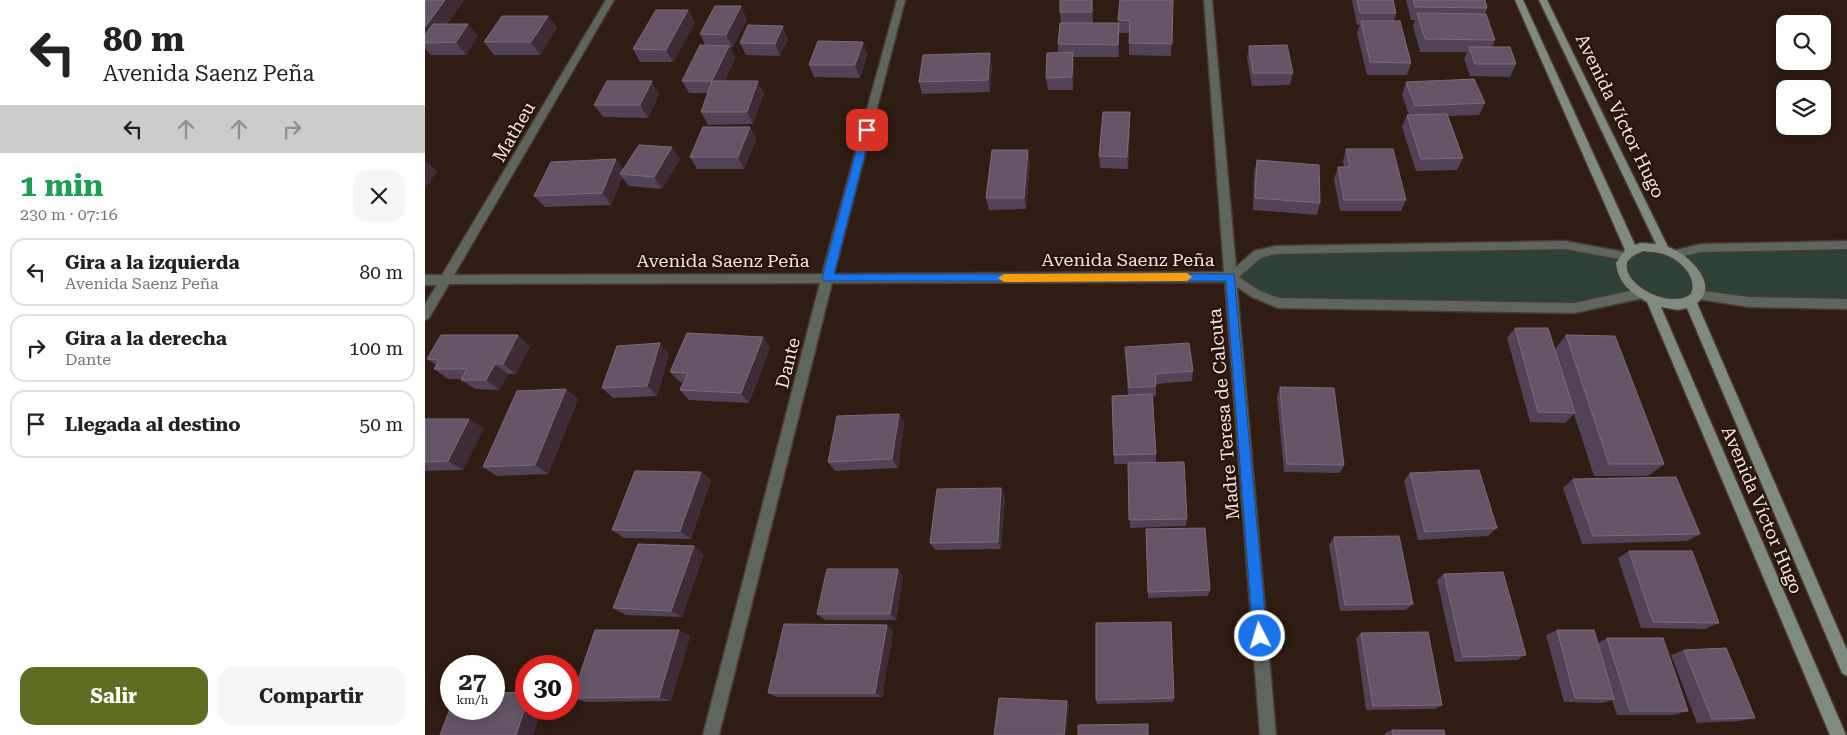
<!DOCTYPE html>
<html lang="es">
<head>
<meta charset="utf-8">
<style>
	body { margin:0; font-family:"Roboto Serif",serif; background:#f6f6f6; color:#222; height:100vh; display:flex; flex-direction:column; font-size:19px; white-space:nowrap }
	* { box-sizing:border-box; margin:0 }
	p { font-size:16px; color:#767676 }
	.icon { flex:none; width:28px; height:28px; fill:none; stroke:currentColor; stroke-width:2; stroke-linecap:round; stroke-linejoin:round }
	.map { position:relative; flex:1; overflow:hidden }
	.drawer { display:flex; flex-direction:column; background:#fff; width:425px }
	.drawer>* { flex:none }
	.top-card { background:#fff; color:#222; overflow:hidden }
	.controls { position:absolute; left:1351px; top:15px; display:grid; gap:10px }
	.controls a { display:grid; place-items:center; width:55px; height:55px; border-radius:10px; background:#fff; box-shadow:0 2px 12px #0003; font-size:25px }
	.speed { position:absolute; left:15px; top:655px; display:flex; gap:10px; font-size:25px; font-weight:700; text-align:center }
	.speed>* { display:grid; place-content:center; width:65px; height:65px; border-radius:50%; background:#fff; box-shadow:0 2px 12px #0003; line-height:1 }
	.speed small { font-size:12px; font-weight:400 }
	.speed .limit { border:8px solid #d22; background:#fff; color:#111 }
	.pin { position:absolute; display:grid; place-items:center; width:42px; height:42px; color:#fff; margin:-21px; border-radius:10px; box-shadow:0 2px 8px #0006 }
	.me { position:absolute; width:55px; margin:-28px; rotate:355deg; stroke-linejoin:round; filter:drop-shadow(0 0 4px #0008) }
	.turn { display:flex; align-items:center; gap:18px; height:105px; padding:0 20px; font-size:22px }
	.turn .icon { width:65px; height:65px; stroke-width:2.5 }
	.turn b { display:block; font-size:35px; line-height:42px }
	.lanes { display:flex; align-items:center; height:48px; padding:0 20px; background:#0003; justify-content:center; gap:25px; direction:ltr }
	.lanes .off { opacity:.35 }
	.round { display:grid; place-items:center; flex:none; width:52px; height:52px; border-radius:15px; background:#f6f6f6 }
	.overview { display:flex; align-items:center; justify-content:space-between; height:85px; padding:0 20px }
	h1 { font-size:30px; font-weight:700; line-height:38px; color:#1e9e55 }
	.action { display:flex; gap:10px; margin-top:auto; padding:10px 20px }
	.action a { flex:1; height:58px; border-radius:15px; background:#5d6d22; color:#fff; font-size:20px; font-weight:700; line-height:58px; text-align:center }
	.action a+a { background:#f6f6f6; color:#222 }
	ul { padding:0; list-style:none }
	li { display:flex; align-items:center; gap:15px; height:68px; margin:0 10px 8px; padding:0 10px; border:2px solid #e0e0e0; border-radius:15px }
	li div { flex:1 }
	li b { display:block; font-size:19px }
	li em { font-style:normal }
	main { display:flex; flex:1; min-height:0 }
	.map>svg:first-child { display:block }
</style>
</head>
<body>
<main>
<section class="drawer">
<div class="top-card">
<div class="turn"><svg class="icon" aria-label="left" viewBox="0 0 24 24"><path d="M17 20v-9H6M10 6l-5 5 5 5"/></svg><div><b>80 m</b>Avenida Saenz Peña</div></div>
<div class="lanes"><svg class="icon" aria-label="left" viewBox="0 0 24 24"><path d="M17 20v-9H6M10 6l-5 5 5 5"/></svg><svg class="icon off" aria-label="ahead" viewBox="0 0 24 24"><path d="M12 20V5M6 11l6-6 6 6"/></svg><svg class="icon off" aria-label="ahead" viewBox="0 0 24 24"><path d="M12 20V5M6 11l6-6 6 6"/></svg><svg class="icon off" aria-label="right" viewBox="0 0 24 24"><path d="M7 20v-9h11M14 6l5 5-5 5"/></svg></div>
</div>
<div class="overview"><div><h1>1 min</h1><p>230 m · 07:16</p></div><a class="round"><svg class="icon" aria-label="close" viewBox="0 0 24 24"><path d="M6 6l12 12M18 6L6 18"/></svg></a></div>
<ul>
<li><svg class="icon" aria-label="left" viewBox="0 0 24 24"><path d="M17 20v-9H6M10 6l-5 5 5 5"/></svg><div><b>Gira a la izquierda</b><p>Avenida Saenz Peña</p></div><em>80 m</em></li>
<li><svg class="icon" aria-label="right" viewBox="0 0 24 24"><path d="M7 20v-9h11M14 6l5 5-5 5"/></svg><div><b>Gira a la derecha</b><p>Dante</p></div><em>100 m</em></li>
<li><svg class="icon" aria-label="arrive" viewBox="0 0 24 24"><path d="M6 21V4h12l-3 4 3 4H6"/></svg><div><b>Llegada al destino</b></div><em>50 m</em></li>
</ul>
<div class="action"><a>Salir</a><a>Compartir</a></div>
</section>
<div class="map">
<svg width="1422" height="735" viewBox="0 0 1422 735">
	<rect width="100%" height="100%" fill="#2f1c12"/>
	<!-- green -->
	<path fill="#2c4237" d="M1140 245 1206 250 1422 245V302L1227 301 1177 302 1149 308 853 303 806 277 833 254Z"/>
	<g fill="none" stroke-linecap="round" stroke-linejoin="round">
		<!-- street casing -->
		<g stroke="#4b392f" stroke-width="3">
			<path id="street" d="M181 0H189L29 275 397 274 472 0H480L409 274 799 272 779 0H787L811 267 829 251 850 246 1140 241 1199 252 1205 256 1199 260 1140 249 850 254 836 258 814 277 835 291 854 298 1149 303 1214 289 1218 291 1220 294 1218 297 1214 299 1149 313 853 308 827 297 812 287 851 735H835L800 282 407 283 294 735H278L395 283 24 284 4 318 0 320V304L12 285H0V275H17Z
				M1422 241V249L1276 252 1251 258 1245 254 1247 251 1276 244Z
				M1271 290 1324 297 1422 299V309L1324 307 1267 298 1265 295 1267 292Z"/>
		</g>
		<!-- secondary casing -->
		<g stroke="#4b392f" stroke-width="3">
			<path id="secondary" d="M1090 0H1098L1210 245 1216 243 1231 244 1114 0H1122L1243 247C1262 253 1296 284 1272 303L1422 650V676L1417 673 1262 308 1253 310 1236 307 1421 735H1405L1222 302C1206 293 1193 283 1191 263L1200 250ZM1218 251C1225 252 1234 252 1241 255 1255 260 1273 277 1266 294 1246 310 1197 285 1202 263 1204 257 1212 254 1218 251Z"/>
		</g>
		<!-- street -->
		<use href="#street" fill="#5d655c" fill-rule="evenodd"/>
		<!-- secondary -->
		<use href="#secondary" fill="#7e8b7e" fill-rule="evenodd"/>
	</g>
	<!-- wall -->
	<path fill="#524257" d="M0 0H39L22 24 53 36 41 55H6L0 49Z
		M668 0V23H693L695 0H748L746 56 704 55V33H694V57H648V90H623L621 78 633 53V44L636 23 635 12Z
		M927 0H968L971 13 969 21 986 63 982 75H942L932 33 935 25H932Z
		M981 0H1060L1062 8 1060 14 1070 40 1067 47 1091 64 1085 77 1045 76 1039 59 1042 52H995L988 26 990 20H986Z
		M263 10 270 23 248 62H215L208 49Z
		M123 16 132 28 115 55H69L59 42Z
		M322 19 308 47H305L310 58 300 81 339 93 328 124 283 125 276 112 283 93H264L257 81 280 45 275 34Z
		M363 39 355 56 321 55 315 43Z
		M438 42 442 55 435 78 389 77 384 65Z
		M824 46 868 73 865 85 827 86 822 58Z
		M567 65 565 92 497 94 494 82Z
		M981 82 1060 103 1054 115 1023 116 1038 158 1032 170 991 171 977 127 982 115H984L977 95Z
		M234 94 223 118 178 117 169 105Z
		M705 124 703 169 675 168 674 156Z
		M325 127 331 139 319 169H272L265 157Z
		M247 147 255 159 237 189 204 186 197 178 186 205 120 207 109 196 198 169Z
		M921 149 981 200 976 211H915L909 179 913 167H919L918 161Z
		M832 160 895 203 892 215 828 210 829 172Z
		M605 162 601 209 564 210 561 198Z
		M1090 328 1130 349 1141 335 1239 464 1223 476H1169L1149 414 1140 423 1105 422 1082 338Z
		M338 337 345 348 324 403 264 400 255 390 258 382H255L245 372Z
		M105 346 91 374H83L74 390 50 389 36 380 37 379H23L9 369 11 365 2 359Z
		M700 347 768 371 767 381 731 384V396H728L731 454V463L762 519 761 526 705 528 703 464H689L687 396 703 395Z
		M244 354 232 396 188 398 177 388Z
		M855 387 919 465 915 473 859 472 852 397Z
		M141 389 153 399 123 474 72 476 58 467Z
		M474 414 479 423 473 468 410 471 403 462Z
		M0 419 59 428 38 470 0 471Z
		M276 472 286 480 266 539 199 538 187 530Z
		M985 473 1072 528 1063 536 993 540 979 481Z
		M1148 479 1275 534 1262 541 1157 544 1138 488Z
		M576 488 580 497 576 549 510 550 505 543Z
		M721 529 785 590 783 596 723 598Z
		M909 537 988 604 981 610 915 611 904 545Z
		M1204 551 1294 623 1280 629 1216 628 1193 558Z
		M279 554 257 617 201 615 188 608Z
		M1019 574 1101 655 1092 660 1030 662 1012 580Z
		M478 576 471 620H400L392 614Z
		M1132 630 1173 643 1182 638 1263 711 1248 715H1192L1187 700 1177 703 1139 702 1121 635Z
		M468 631 457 697H352L343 693Z
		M936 633 1017 705 1010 709 941 710 931 638Z
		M265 636 246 701 161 702 147 698Z
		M1259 650 1330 718 1314 721 1272 723 1246 655Z
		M749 698 748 702 672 704 671 700Z
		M967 730 1020 735H960V733Z"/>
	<!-- shaded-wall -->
	<path fill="#3d2c35" d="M20 0H39L8 43 0 38V27Z
		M667 0H668V24L667 12Z
		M316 6 322 19 308 47 301 35Z
		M263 10 270 23 248 62 241 50Z
		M123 16 132 28 115 55 106 42Z
		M694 23V57L693 45Z
		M43 24 53 36 41 55 31 42Z
		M358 26 363 39 355 56 350 44Z
		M438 42 442 55 435 78 430 65Z
		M304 46 310 58 294 94 287 81Z
		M648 52 649 65 648 90 647 77Z
		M565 53 567 65 565 92 563 80Z
		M227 81 234 94 223 118 215 105Z
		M333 81 339 93 328 124 322 112Z
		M705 112V124L703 169 702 157Z
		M325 127 331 139 319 169 313 157Z
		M247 147 255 159 237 189 229 177Z
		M603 150 605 162 601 209 599 198Z
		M191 159 200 171 195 174 197 178 186 205 177 193Z
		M0 160 12 171 0 190Z
		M93 335 105 346 91 374 78 364Z
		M338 337 345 348 324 403 316 393Z
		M235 343 244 354 232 396 222 386Z
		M70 364 83 374 74 390 61 380Z
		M141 389 153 399 123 474 110 465Z
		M474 414 479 423 473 468 467 459Z
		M44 419 59 428 38 470 23 461Z
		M276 472 286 480 266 539 255 531Z
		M576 488 580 497 576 549 573 542Z
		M269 546 279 554 257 617 246 611Z
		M473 569 478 576 471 620 465 614Z
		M462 625 468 631 457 697 450 693Z
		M254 630 265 636 246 701 234 697Z
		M642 701 644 705 641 735H639Z
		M101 705V709H117L108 735H91Z"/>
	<!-- building -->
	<path fill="#645466" stroke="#7b6b79" d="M0 0H20L0 27Z
		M635 0H667V12H635Z
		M695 0H748L747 44 704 43 705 21 693 20Z
		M932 0H968L971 13H935Z
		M988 0H1060L1062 8 990 7Z
		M290 6H316L301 35 275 34Z
		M231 10H263L241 50 208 49Z
		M992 13 1061 14 1070 40 1000 39Z
		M77 16H123L106 42H59Z
		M936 21H975L986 63 945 62Z
		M635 23H694L693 45 633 44Z
		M8 24H43L31 42 0 43V35Z
		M323 25 358 26 350 44 315 43Z
		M393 41 438 42 430 65H384Z
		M275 45 304 46 287 81H257Z
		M862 45 868 73H828L824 46Z
		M1044 47H1085L1091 64H1050Z
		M648 52 647 77 621 78 622 53Z
		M565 53 563 80 494 82 498 55Z
		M1049 79 1060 103 990 106 981 82Z
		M182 81H227L215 105H169Z
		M287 81H333L322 112H276Z
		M678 112H705L702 157 674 156Z
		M1022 114 1038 158 996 159 982 115Z
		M278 127H325L313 157H265Z
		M214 145 247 147 229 177 195 174Z
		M921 149H968L981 200H919L913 167H925Z
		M567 150H603L599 198H561Z
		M191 159 177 193 109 196 126 162Z
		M832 160 894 165 895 203 830 198Z
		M1090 328H1123L1150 413 1113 412Z
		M262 333 338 337 316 393 255 390 263 373 245 372Z
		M16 335H93L78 364H70L61 380H36L42 369H9L14 360 2 359Z
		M1141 335 1190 336 1239 464H1184Z
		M235 343 222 386 177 388 192 346Z
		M764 343 768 371 730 374 731 386 704 388 700 347Z
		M855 387 909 388 919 465 862 464Z
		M141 389 110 465 58 467 92 391Z
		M727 394 731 454 689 455 687 396Z
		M474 414 467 459 403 462 412 416Z
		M0 419H44L23 461 0 462Z
		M759 462 762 519 704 520 703 463Z
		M1054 470 1072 528 1000 532 985 473Z
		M210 471 276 472 255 531 187 530Z
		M1251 477 1275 534 1168 536 1148 479Z
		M576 488 573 542 505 543 512 489Z
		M780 528 785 590 723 592 721 529Z
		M974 536 988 604 920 605 909 537Z
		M213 544 269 546 246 611 188 608Z
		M1204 551H1267L1294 623 1228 622Z
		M402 569H473L465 614H392Z
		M1078 572 1101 655 1038 657 1019 574Z
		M746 622 749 698 671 700V623Z
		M359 624 462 625 450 693H343Z
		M170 630H254L234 697 147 698Z
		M1132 630H1169L1189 699 1150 698Z
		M1003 632 1017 705 948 706 936 633Z
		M1182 638H1238L1263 711H1205Z
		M1301 648 1330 718 1287 719 1259 650Z
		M101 692V705L91 735H15L26 706V709H69V693Z
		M574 698 642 701 639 735H569Z
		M723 724V735H653V725Z
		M967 730H1019L1020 735H968Z"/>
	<!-- route -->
	<path fill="#1a73e8" stroke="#114b97" d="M442 127 446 130 409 274H809L842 636 840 640 835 642 830 640 828 636 801 281H399L397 278 437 130Z"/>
	<!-- slow -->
	<path fill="#f59e0b" d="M762 273 767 277 762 281 579 282 573 278 579 274Z"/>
	<g text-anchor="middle" stroke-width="4" stroke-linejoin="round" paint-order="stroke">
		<!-- street labels -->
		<g font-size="18" fill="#f6e8e1" stroke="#251209">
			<text transform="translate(1195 116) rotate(64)" y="6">Avenida Víctor Hugo</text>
			<text transform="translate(89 132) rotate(-60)" y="6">Matheu</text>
			<text x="703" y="266">Avenida Saenz Peña</text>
			<text x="298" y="267">Avenida Saenz Peña</text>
			<text transform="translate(363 363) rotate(-76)" y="6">Dante</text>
			<text transform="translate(799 414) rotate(-95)" y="6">Madre Teresa de Calcuta</text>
			<text transform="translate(1337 510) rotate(67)" y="6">Avenida Víctor Hugo</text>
		</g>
	</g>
</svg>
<div class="controls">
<a><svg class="icon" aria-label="search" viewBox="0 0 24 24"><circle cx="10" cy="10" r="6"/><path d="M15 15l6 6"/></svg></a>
<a><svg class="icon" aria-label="layers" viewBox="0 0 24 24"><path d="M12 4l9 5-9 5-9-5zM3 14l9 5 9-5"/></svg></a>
</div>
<div class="speed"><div>27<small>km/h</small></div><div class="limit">30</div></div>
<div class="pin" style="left:442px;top:130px;background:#d93025"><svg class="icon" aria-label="arrive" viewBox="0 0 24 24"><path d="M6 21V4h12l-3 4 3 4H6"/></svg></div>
<svg class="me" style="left:835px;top:636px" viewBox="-20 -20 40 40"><circle r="17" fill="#1a73e8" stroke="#fff" stroke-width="3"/><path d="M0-11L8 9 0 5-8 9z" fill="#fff"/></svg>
</div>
</main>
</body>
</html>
